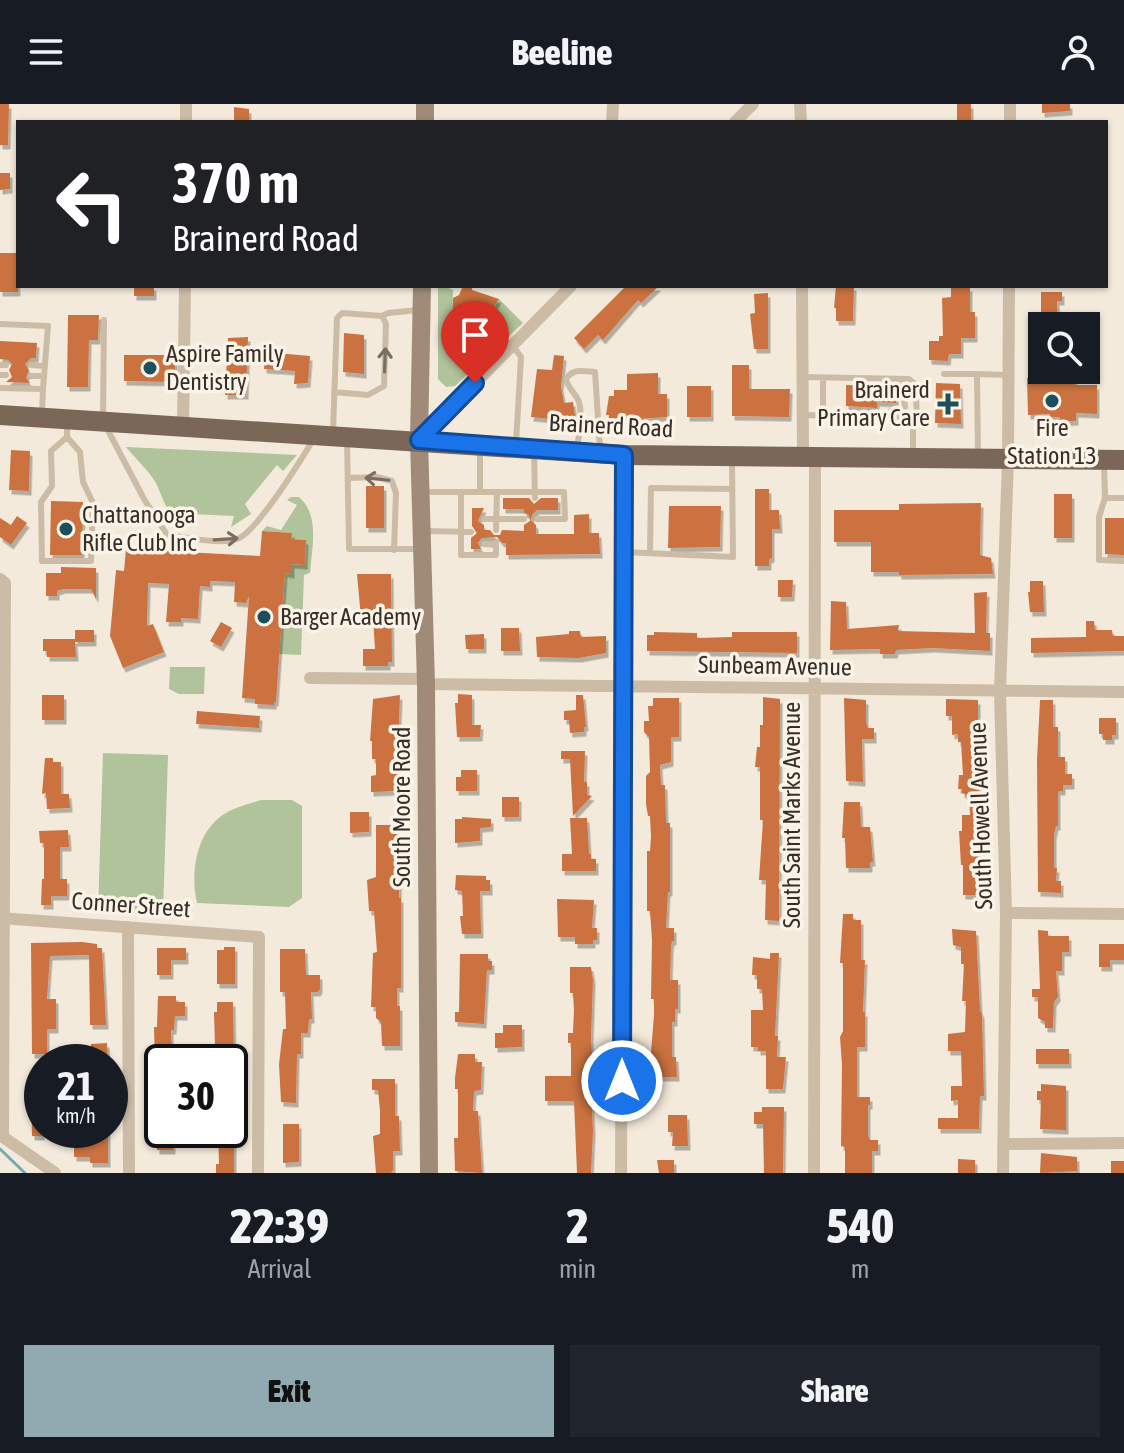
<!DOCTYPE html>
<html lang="en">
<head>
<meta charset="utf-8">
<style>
	body { margin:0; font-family:"Asap Condensed",sans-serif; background:#20242c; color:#f1f3f6; height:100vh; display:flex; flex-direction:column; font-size:30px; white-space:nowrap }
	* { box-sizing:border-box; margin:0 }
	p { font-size:26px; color:#9ea1a6 }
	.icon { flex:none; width:44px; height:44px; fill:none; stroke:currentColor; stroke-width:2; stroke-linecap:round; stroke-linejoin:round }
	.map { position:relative; height:1069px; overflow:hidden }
	.side { display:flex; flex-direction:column; background:#171b24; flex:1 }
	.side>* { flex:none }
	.banner { position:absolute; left:16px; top:16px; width:1092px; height:168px; border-radius:0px; box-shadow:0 2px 6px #0004; background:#202124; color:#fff; overflow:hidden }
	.fabs { position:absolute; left:1028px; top:208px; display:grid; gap:16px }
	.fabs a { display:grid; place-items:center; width:72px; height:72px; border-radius:0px; background:#171b24; box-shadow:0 2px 6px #0004; font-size:40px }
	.speed { position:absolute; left:24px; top:940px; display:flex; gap:16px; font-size:40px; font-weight:700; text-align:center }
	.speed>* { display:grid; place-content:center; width:104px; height:104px; border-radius:50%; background:#171b24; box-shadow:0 2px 6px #0004; line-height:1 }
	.speed small { font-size:20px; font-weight:400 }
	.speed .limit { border:4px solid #111; border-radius:12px; background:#fff; color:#111 }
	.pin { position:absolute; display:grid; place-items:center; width:68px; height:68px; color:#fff; margin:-82px -34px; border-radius:50% 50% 50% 0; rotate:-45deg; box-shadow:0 0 8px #0007 }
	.pin .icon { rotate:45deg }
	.me { position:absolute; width:88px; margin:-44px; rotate:0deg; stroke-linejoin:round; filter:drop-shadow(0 0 6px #0008) }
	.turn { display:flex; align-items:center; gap:28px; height:168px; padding:0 24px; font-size:36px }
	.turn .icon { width:104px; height:104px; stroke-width:2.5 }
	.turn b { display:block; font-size:56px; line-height:68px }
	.eta { display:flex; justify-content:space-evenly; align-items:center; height:136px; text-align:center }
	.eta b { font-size:48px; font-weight:800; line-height:56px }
	.primary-button { display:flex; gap:16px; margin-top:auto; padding:16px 24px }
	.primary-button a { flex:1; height:92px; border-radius:0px; background:#91a9b0; color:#111; font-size:32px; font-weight:800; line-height:92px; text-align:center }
	.primary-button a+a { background:#20242c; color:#f1f3f6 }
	header { display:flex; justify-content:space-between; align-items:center; height:104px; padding:0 24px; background:#171b24; font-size:36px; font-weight:800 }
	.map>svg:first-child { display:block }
</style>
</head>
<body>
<header><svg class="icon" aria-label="menu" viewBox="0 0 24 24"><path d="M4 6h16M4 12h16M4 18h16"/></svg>Beeline<svg class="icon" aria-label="person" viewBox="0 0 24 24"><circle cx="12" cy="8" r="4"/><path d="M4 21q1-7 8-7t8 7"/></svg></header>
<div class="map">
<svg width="1124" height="1069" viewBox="0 0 1124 1069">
	<defs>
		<filter id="shadow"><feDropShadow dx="2.5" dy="4.5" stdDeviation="0" flood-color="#0004"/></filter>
	</defs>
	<rect width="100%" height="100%" fill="#f3eadb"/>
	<!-- green -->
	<path fill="#b1c39a" d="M444 182 453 186 452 242 455 251 467 249 498 217 495 201 499 195 523 219 455 282 446 283 438 275V184Z
		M126 343 297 351 283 367 277 361 245 400 251 410 231 423 234 412 190 410 185 420C165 416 163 387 152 373 144 362 134 353 126 343Z
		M291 393H299C320 411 312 444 310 469L304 471 301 551 279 550 285 469H292V460L305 461 306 436 291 435V429L262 427 267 422 281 426 297 401 287 396Z
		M170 563H205L204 590H179L169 585Z
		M103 649 168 651 163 810 98 808Z
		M261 696H292L302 702V794L289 803 197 799C190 769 196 726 226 709 236 703 249 700 261 696Z"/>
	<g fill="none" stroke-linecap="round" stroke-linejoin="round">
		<!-- stream -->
		<path stroke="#79a8b1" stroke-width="3" d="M0 1045 25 1069"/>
	</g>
	<!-- building -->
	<path fill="#cb7241" filter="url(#shadow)" d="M0 0H9L8 41H0Z
		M957 0H971V18H957Z
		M1042 0H1070V7L1042 9Z
		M234 3 249 5V18H234Z
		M0 69H10V85L0 86Z
		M0 149H16L18 188H0Z
		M134 182H154V192H134Z
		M463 182H472V186L499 195 495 201 499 216 467 249 460 252 455 251 452 242 453 194 459 191Z
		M626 182H659L641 199 638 196 603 236 598 231 584 245 574 234Z
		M836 182H854L853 217H836V204H834Z
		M951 183H970V208H975V234H961V250H949L948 257 929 256V237H939V232H943L942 194 951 193Z
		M1041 188H1062V197H1057L1058 222H1041Z
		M768 189V245H754L750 210 755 209 754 190Z
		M68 211H99L98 236H89L88 283H67Z
		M344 229 364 231V270L343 268Z
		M248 233 246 291H225L228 234Z
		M0 237 37 239 36 254H31L25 260 29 266 26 274 30 279 6 278 12 273 9 266 12 260 8 256 0 255Z
		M265 248 310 252 308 279 294 280 295 267 264 265Z
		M124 251H175V278L124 277Z
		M554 251 564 252 561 282 564 299 573 298 575 312 552 315 531 313 537 265 552 266Z
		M732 261H749V285H790L789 313 732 312Z
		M1050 266H1075V281H1097V310L1076 309V317L1061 318 1060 313H1050V310L1028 311 1027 274 1050 273Z
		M658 269V290H667V313L609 317V311H606L609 292H614V286H627V270Z
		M936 279 960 280 961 320 935 319Z
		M846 281 886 282 896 286V299L877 298V304L846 302Z
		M687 282H711V313H687Z
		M11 346 30 347 29 387 9 386Z
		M366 382H384V424H366Z
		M755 385H769V406H779L780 425H772V454L769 455V462H755Z
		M1054 390H1072V434H1054Z
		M503 394H529L534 400 541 394H558V406H537L532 411 531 416 536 421V430H574V411L589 410V429H599L600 450 506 451V439H502L497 433 482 434 478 439 481 445H471V434L477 429 472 422V404H484L478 417 484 421V426H490L494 431H500L502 426 524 427V421L530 417 529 411 524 409V405H503Z
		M51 397 83 398 82 451H50Z
		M981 399 980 451 991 454 993 470 899 471V468H871V438H834V406H899V400Z
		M669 402H721L720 443 668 444Z
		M17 412 27 419 11 441 0 433V414L11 421Z
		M1105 414H1124V451L1105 450Z
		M262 427 292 429 291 435 306 436 305 461 292 460V470L285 469 276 598H274V601L255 600V595L242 594 249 492 246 499 234 498 235 478 210 477V483L200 482 198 515 181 514V518H166L169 480 148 479 147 522 153 520 164 548 123 564 110 532 116 466 124 467 126 445 260 452Z
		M61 463 96 464V495L91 485H63L57 487V492H46V469H61Z
		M357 470H391L392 558H388V562H363V545H375L373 514H361Z
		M778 476H793L792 493H778Z
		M1030 477H1043L1044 508H1030L1028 488H1030Z
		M987 488 986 529H990V547L932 544 896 546 895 550H880V545L830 546 831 497 846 498 847 525 899 521 898 527 975 529 974 489Z
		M1086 517H1094L1095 526H1112L1113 532H1124V547L1031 549V534L1086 533Z
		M221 518 232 524 221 543 210 537Z
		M501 524H519L520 547H501Z
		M75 526H94V538H75L76 553H47V547H43V535H75Z
		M569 527H580L581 533 606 532V549L579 554 537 553 536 533 569 530Z
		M654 528 697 529V534L732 533V528H797V549L647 547V531H654Z
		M484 530V545H466L465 531Z
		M458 590 472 591V621H481L480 633H457L455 599H458Z
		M42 591H64V616H42Z
		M400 591 398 643H402V654H398L396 660 398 687 371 688V672L376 671V655H372V637H370L373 595Z
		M576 591H583L586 623H584V628L570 629 569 616H564V607L576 606Z
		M763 593 780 595 779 817 765 816 766 776H759L763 716H760V663H755L757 643H760V621H763Z
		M653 594H679V633H671V658L660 661 661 681H665L666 719H670V788H668L666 824H674V837H672L671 843 670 876H678V905H675V918H672V953H676L677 973H649L654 911V895H651L652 836 650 807H647V747H650L651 733 650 712H648L646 700V672L650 668 649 633 644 628V617H649L648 602H653Z
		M844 594 866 596V618L868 624H874V635H862L863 678 846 677Z
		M946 595 978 596V622H984L979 692V791H963V761H961L959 727H962V711H970L969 692 962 689V685H958L959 671H963L961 638H958V630L952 631V612H946Z
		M1040 596H1053V623H1058V653H1065V670H1072V681H1063V687H1058V722H1056L1054 731V764H1057L1056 777H1061V789L1038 788 1037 656Z
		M197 607 260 612 259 624 196 620Z
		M1099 614H1116V631H1112V636H1103V630H1099Z
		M561 647H585L584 678H587V691L592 692 573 712 570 655H561Z
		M45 654H53V658H61V690H69L70 704 47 705 46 689 42 690Z
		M461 666H477V687H456V673H461Z
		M502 693H519V713H502Z
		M844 698H860L861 723H870L873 758H870V764H846L845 734H842Z
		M350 708H369V728L350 729Z
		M462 713 491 715V723L480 724V737L455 739V715H462Z
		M570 714H587L589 750H591V755H596V767H562V750H572Z
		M376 721H397V752H400L399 794H401V884H397V902H400V942H382L381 918 376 914V903H371L373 849 377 848 374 807H369L367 776 376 773Z
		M68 726 69 743H60V775H67V792H51V801H41L42 775H44V739H40L39 727Z
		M456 771 486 772V776H490V787H480L481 830H462L460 812H463L462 787 455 786Z
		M557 795 594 796 592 824H597V836H593V840H575V833H558Z
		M843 810H853V816H861V856H865L863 908H865V943H857V993H870V1001H868V1031L870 1036H878V1047H872V1069H845V1043L841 1042 842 961 840 933 843 927V859H840Z
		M952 825 976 827 980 906 982 910 984 992H980L979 1025H938V1014H958V996L951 997V982H962L961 947H948V930L965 928 966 897H962L964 860H961V843L953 841Z
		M1038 826 1048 827V832H1069V848H1062V867H1056L1058 893 1054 898 1053 924H1045V918L1038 914V893H1032V885H1040Z
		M82 838 97 840V844H102L106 921H90L89 851 50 852 47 895H56V925H47V950H32L31 839Z
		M1099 840H1124V856H1110V863H1099Z
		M224 843H235V880H217V846H224Z
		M157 844H186V856H171V871H157Z
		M280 845H305L306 871H320V885L318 888H311L312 915H309L308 929H301V950H297L296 999 281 998 279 960 283 925H286L285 888H280Z
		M770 849H779L775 932H778L777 953H786L783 985H766V947H758V943H751V906H763L762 885H757V871H752L753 853 770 855Z
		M460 850H488V857H492V866H487L484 920 455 918V908H459Z
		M570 863H591L593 876 591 934 593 964H590L593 1027 591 1069H577L574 997H545V972H571V939H568V929H573L574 906 573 889H570Z
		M158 892H176V898H185V912H175L174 926H171L172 958H155L154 923H157Z
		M217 898H233L234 958H220L219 953 211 954 210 944 215 943 214 908H217Z
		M503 921H522V943L495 944V929H503Z
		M107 939 108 958H92L91 940Z
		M1036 945H1069V960H1036Z
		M458 950H475V958H482L481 986 474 987 473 1007H478L482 1069 455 1067 454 1034H458V985H455V974Z
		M372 975H395V1012H399L400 1047H393V1066L391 1069H376L373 1032 380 1030V1007L378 986H372Z
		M1041 980 1066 982V1026L1040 1025 1041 996H1037V987H1041Z
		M31 981H42V1032H32Z
		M762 1003H784L783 1069H764L763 1020H754V1008H762Z
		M668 1011H687L688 1042H672L673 1028H668Z
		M283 1020H299V1058L283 1059Z
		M91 1026H108V1059H90V1053H74V1039H91Z
		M157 1026H173V1046H157Z
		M218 1026H234V1069H216V1060H219Z
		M1041 1049 1077 1053V1067L1040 1069Z
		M958 1055 975 1056V1069H958Z
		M657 1056H674V1069H659Z
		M1111 1057H1124V1069H1111Z"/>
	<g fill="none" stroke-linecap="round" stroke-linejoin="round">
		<!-- service -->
		<path stroke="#ccbca6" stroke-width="6" d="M382 212 388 209 418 206
			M104 216 103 317 144 395 167 431C185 433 220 441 237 435 256 429 301 356 313 336
			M0 220 48 222 43 285
			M513 242 521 253 516 339
			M0 261H6
			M31 261 44 262
			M944 270H977
			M0 271H6
			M31 272H44
			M803 273 909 275 915 280 917 310 913 313 803 311
			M0 284 43 285 42 310
			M823 311V274
			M884 312 891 307 904 306 905 303 903 282 890 278
			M913 313V350
			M560 322 580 323
			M333 328 337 214 342 209 382 212 386 220 384 282 368 291 334 288
			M67 333 80 348 83 378 93 399 91 457H42L41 398 52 382 51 347 67 333V318
			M347 335 349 445H419
			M480 344V388
			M577 344C579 330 583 312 579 298 576 289 568 285 566 275 573 264 583 267 595 268L600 345
			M534 348 535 394
			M978 351 977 270 1008 271
			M1104 359 1105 394H1124
			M348 374 377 373 392 377 396 389 394 446
			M424 388H564L565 415H537
			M461 388V451H496V439
			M1105 394 1099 413V456L1124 457
			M484 415H524
			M496 426 497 388
			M425 427 471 428
			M484 440 496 441
			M624 448 733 453 732 357
			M650 449 651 384 732 385"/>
		<!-- minor -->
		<path stroke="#ccbca6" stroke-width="12" d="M800 0 801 18
			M186 18V0
			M612 18 613 0
			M735 18 753 0
			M1010 18V0
			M802 182 803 353
			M183 322 185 182
			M419 336 571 182
			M0 475 5 479 3 1033
			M310 574 425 575
			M426 580 1124 588
			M1006 809 1124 810
			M0 814 259 833 258 1069
			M128 823 129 1069
			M3 1033 55 1069
			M1003 1040 1124 1039
			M621 1069 624 351
			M814 1069 815 353
			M1003 1069 1006 809 1000 588 1008 355 1009 182"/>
		<!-- secondary -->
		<path stroke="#9f8b78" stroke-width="18" d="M425 18V0
			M422 182 419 336 426 580 429 1069"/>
		<!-- primary -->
		<path stroke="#7a6758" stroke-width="20" d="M0 311 624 351 1124 356"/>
	</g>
	<!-- one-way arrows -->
	<defs><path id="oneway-shaft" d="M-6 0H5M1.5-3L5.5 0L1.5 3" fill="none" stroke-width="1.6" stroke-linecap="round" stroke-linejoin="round" transform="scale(2)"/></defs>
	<g stroke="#7b6e61">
		<use href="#oneway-shaft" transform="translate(385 256) rotate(-88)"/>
		<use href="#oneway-shaft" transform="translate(377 375) rotate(-174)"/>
		<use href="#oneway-shaft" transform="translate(226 435) rotate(-4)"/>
	</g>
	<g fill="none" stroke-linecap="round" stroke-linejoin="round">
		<!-- route casing -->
		<g stroke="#114b97" stroke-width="20">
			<path id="route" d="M475 279 419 336 624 351 622 977"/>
		</g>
		<!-- route -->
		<use href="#route" stroke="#1a73e8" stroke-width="14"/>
	</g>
	<!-- markers -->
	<g fill="#1b4f5b" stroke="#faf4e8" stroke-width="3">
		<circle cx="150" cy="264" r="8"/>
		<circle cx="1052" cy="297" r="8"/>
		<path d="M944 288h8v8h8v8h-8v8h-8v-8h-8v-8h8z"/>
		<circle cx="66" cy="425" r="8"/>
		<circle cx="264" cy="513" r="8"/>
	</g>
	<g text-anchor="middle" stroke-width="7" stroke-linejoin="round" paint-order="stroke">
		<!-- poi labels -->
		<g font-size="24" fill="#382e28" stroke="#faf4e8" text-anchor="start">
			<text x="166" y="258">Aspire Family<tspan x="166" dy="28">Dentistry</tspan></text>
			<text x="930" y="294" text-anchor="end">Brainerd<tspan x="930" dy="28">Primary Care</tspan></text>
			<text x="1052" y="332" text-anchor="middle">Fire<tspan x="1052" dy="28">Station 13</tspan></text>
			<text x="82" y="419">Chattanooga<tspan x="82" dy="28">Rifle Club Inc</tspan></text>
			<text x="280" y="521">Barger Academy</text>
		</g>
		<!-- street labels -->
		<g font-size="24" fill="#382e28" stroke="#faf4e8">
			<text transform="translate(611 322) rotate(3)" y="8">Brainerd Road</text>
			<text transform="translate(775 562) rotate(1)" y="8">Sunbeam Avenue</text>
			<text transform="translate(402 703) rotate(-90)" y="8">South Moore Road</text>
			<text transform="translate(792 711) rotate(-90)" y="8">South Saint Marks Avenue</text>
			<text transform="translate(981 712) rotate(-92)" y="8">South Howell Avenue</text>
			<text transform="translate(131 801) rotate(4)" y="8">Conner Street</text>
		</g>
	</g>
</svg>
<div class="fabs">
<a><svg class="icon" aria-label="search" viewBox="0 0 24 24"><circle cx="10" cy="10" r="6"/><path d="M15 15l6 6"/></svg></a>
</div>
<div class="speed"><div>21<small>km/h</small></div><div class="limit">30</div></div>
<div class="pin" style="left:475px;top:279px;background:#d93025"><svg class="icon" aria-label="arrive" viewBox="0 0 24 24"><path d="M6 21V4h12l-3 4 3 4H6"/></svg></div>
<svg class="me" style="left:622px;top:977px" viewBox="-20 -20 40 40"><circle r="17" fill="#1a73e8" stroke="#fff" stroke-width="3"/><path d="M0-11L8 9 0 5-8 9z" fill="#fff"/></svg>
<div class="banner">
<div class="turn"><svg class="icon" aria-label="left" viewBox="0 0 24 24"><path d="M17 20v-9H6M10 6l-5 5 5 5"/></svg><div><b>370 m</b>Brainerd Road</div></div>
</div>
</div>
<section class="side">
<div class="eta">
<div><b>22:39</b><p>Arrival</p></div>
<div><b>2</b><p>min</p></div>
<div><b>540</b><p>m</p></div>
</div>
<div class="primary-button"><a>Exit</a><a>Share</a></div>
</section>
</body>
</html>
